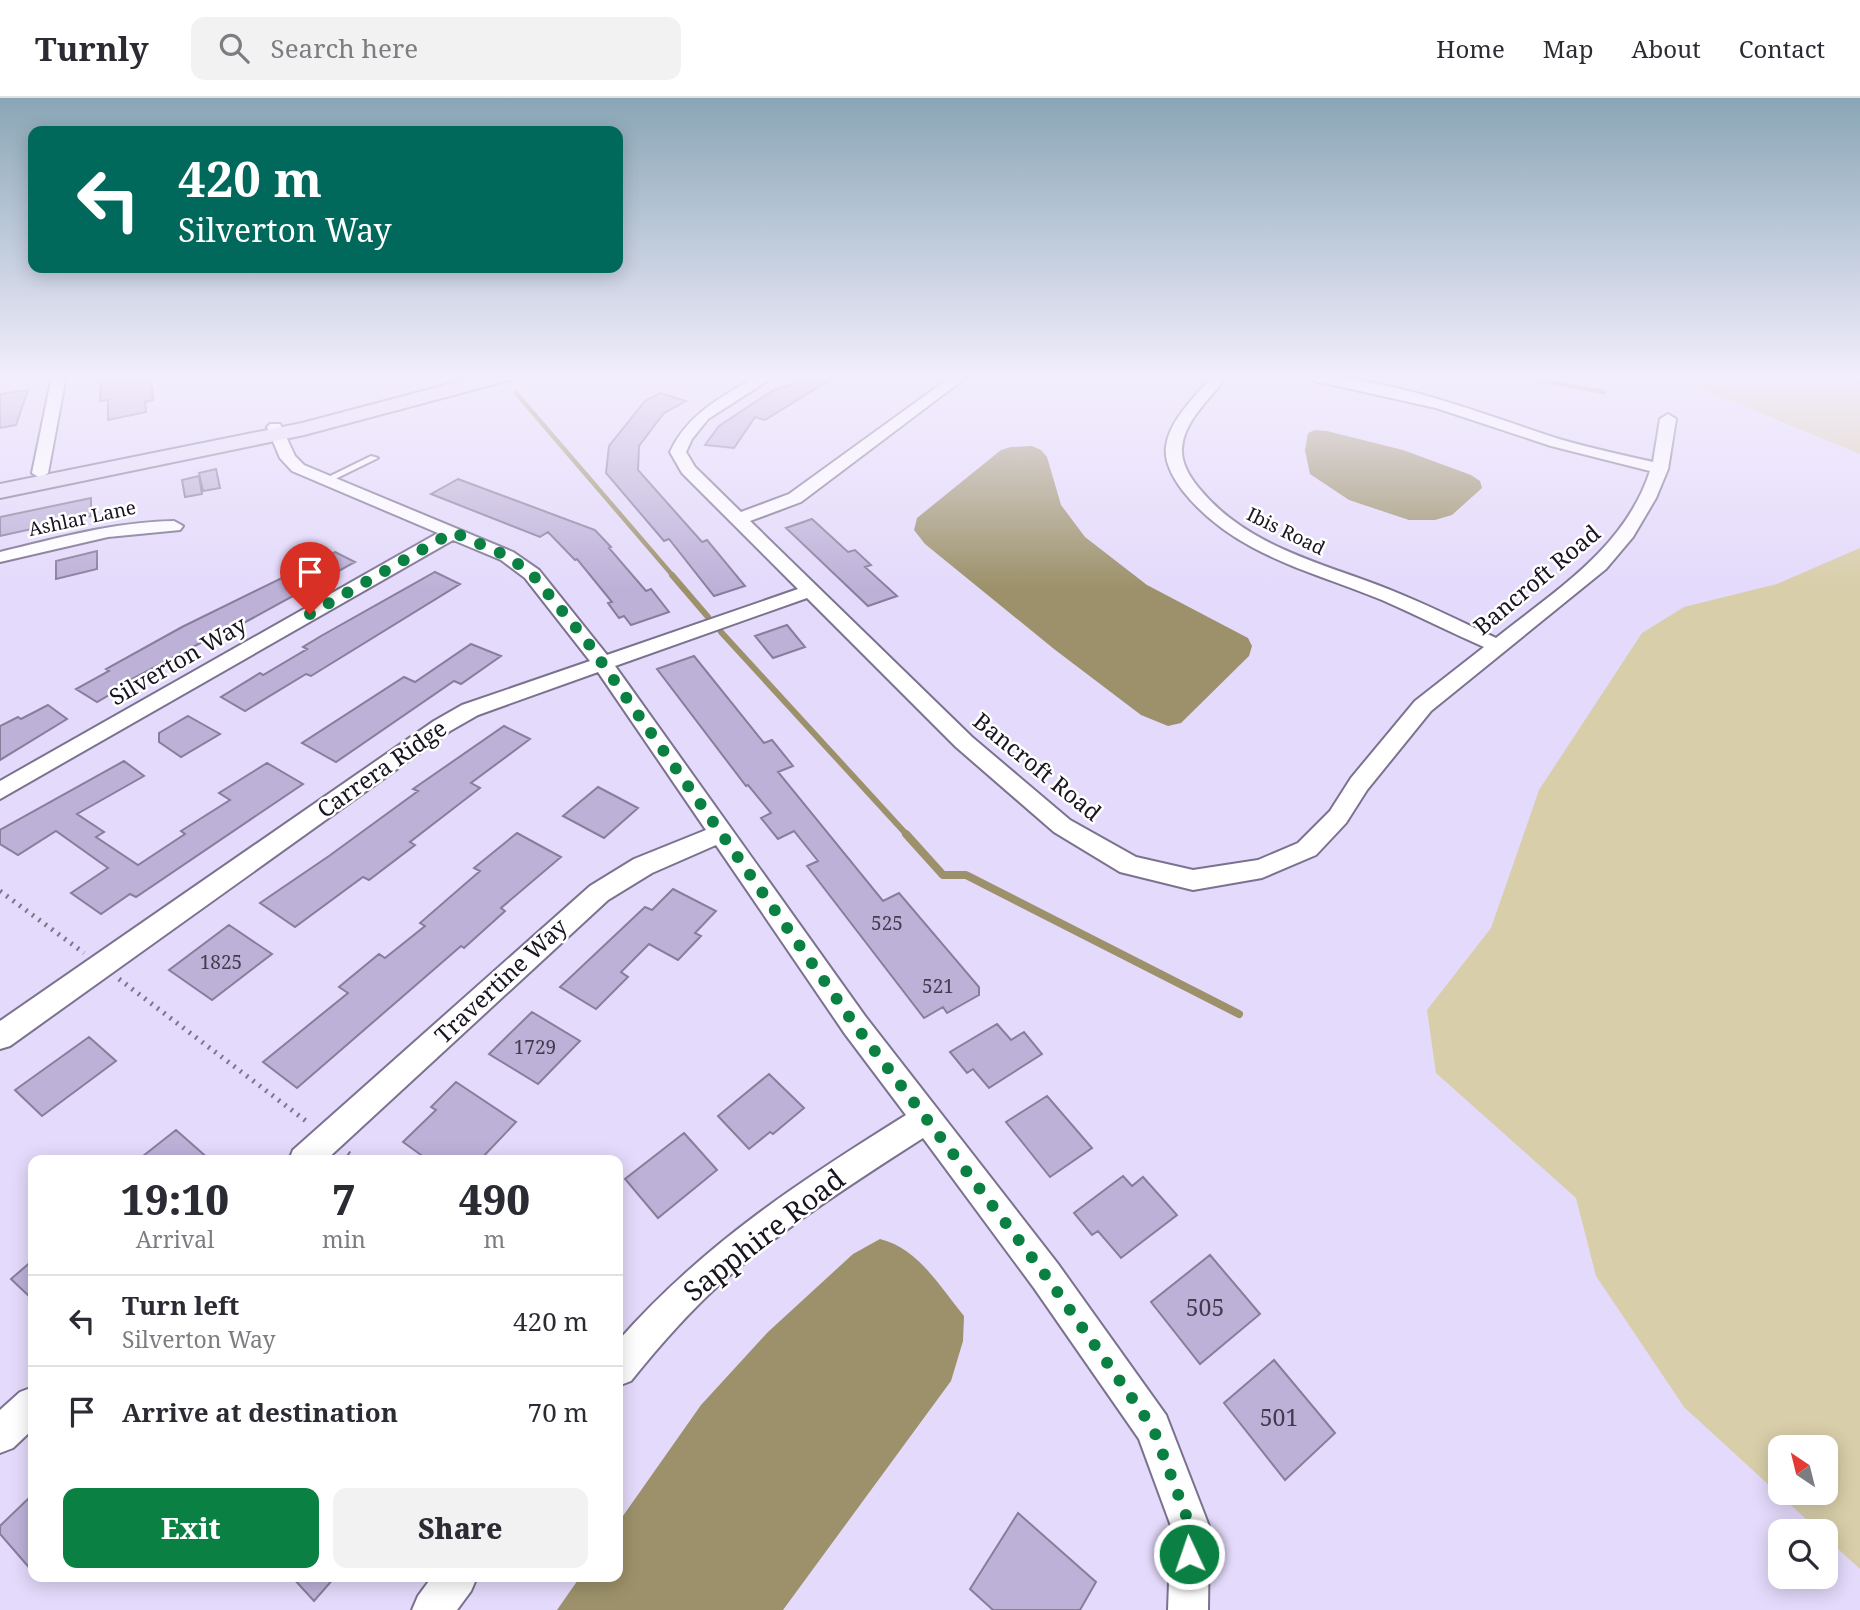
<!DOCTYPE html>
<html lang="en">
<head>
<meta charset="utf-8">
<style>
	body { margin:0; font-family:"Noto Serif",serif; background:#f2f2f3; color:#2b2b33; height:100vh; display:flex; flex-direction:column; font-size:26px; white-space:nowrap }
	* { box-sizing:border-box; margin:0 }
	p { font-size:23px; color:#7c7c81 }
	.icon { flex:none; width:38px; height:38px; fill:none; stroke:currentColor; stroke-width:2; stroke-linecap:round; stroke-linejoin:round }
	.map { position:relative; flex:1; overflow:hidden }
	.panel { position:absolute; left:28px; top:1057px; width:595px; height:427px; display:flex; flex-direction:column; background:#fff; border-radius:14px; box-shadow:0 4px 18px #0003 }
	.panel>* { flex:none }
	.guide { position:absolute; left:28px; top:28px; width:595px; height:147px; border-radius:14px; box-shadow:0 4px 18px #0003; background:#00695c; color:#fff; overflow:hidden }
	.needle { width:46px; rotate:325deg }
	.tools { position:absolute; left:1768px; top:1337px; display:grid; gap:14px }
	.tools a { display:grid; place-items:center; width:70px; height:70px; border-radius:14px; background:#fff; box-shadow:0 4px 18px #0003; font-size:35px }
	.pin { position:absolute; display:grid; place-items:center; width:60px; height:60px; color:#fff; margin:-72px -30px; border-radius:50% 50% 50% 0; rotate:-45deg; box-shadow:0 0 7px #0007 }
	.pin .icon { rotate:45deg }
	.me { position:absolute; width:77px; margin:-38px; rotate:357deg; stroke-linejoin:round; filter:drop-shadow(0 0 5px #0008) }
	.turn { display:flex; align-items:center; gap:24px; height:147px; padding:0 35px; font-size:32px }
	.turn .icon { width:91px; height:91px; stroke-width:2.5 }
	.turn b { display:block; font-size:49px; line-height:60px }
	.eta { display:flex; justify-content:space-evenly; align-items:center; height:119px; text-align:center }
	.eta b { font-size:42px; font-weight:800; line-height:49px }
	.cta { display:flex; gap:14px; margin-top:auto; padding:14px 35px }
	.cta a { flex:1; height:80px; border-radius:14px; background:#0b8043; color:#fff; font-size:28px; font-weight:800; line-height:80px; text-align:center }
	.cta a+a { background:#f2f2f3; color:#2b2b33 }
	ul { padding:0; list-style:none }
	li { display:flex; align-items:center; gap:21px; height:91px; padding:0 35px; border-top:2px solid #e1e1e2 }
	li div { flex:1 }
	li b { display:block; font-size:26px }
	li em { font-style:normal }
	header { display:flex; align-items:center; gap:42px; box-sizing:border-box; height:98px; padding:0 35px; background:#fff; border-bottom:2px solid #e1e1e2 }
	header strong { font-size:33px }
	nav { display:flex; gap:38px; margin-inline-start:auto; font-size:24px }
	.search { width:490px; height:63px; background:#f2f2f3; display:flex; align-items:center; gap:18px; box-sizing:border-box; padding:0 24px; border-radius:14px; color:#7c7c81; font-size:26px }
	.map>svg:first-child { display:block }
</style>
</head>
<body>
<header>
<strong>Turnly</strong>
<div class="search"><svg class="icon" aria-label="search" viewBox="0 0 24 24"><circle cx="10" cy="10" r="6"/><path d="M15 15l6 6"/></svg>Search here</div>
<nav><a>Home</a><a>Map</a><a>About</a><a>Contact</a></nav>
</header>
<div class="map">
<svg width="1860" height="1512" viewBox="0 0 1860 1512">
	<rect width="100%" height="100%" fill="#e4dafb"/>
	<!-- green -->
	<path fill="#d8cea9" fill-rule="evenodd" d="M1682 278H1852L1860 283V356L1690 286Z
		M1860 450V1471L1825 1439V1433H1819L1684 1309 1596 1178 1576 1100 1436 975 1427 912 1491 830 1539 692 1642 535 1684 509 1777 486ZM1780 1349H1825V1395H1780Z"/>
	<!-- water -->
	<path fill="#9c916a" d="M1315 332 1327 333 1403 352 1471 377 1480 383 1482 390 1452 417 1435 422H1409L1349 402 1310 376 1305 352 1308 335Z
		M1032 348 1041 352 1047 359 1061 407 1085 439 1147 487 1248 540 1252 548 1249 558 1181 625 1168 628 1141 617 1054 551 925 446 914 432 917 420 1001 352 1011 349Z
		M880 1141C918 1150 940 1189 964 1218L963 1243 951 1283 783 1512H557L580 1479H618V1425L701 1307 768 1234 853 1156Z"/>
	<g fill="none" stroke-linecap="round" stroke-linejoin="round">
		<!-- stream-far2 -->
		<path stroke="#9c916a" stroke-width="4.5" d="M1528 280 1604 294
			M516 295 674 479"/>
		<!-- stream-far1 -->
		<path stroke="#9c916a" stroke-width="6" d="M672 477 708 519
			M721 534 908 738"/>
		<!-- stream -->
		<path stroke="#9c916a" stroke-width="8" d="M906 736 943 777H966L1239 916"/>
	</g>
	<!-- building -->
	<path fill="#bdb1d8" stroke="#877e9b" stroke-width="2" d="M101 278H151L153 302 145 304 146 314 108 322V302L100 303Z
		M804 278H836L765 322 755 319 734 350 705 347 719 328 772 293 790 287Z
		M28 292 16 327 0 330V296Z
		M660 295 686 303 664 315 639 348 638 372 702 444 707 442 745 488 714 498 669 441 664 443 606 375 609 348 645 303Z
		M216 371 220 390 203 393 199 375Z
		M199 378 202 396 185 399 182 382Z
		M458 381 595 432 611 449 609 450 646 493 651 491 669 514 631 527 624 518 619 520 608 505 612 504 577 461 575 462 548 434 540 439 431 396Z
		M91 400V418L0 438V419Z
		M812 421 848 454 855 452 871 467 865 469 897 498 868 508 786 430Z
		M97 453V471L56 481V463Z
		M335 454 355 464 209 544 206 542 113 591 116 593 97 604 76 591 109 573 106 571 182 529Z
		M435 474 460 486 311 578 306 576 245 613 221 599 260 575 263 577 307 551 303 549 321 538Z
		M787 527 805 549 773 560 755 538Z
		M471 546 501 558 461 586 454 583 336 664 302 645 404 579 415 584Z
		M694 558 764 645 772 642 793 668 778 674 883 803 899 795 979 889V897L947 915 943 909 924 920 807 768 818 763 794 733 778 741 761 720 771 715 748 687 746 688 657 571Z
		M48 607 67 621 0 662V628L18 619 21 621Z
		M188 618 220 636 181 659 159 644V635Z
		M504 628 530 641 471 685 480 690 410 744 415 747 369 782 363 779 295 829 260 805 329 758 418 693 413 691Z
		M124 663 144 678 77 716 104 734 96 739 138 767 185 736 181 733 230 702 219 695 267 665 303 686 136 799 130 796 101 816 71 795 108 770 56 733 18 757 0 746V732Z
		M598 689 638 710 604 740 563 718Z
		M517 735 561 759 501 810 505 813 464 850 461 848 297 990 263 964 348 895 339 889 379 856 385 860 425 828 420 825 480 773 474 770Z
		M673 791 716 813 695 835 701 838 678 862 649 846 621 874 628 879 596 911 560 889 645 809 652 812Z
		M229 827 272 856 212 902 169 872Z
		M532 914 580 943 538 986 489 956Z
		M997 926 1011 942 1024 934 1042 956 989 990 973 971 967 975 950 954Z
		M89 939 116 963 42 1018 15 992Z
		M769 976 804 1010 773 1036 770 1034 749 1051 718 1018Z
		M456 984 516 1024 480 1062H428L403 1044 436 1012 431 1009Z
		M1047 998 1092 1050 1050 1079 1006 1024Z
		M176 1032 210 1062H138Z
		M684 1035 717 1072 658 1120 625 1081Z
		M1123 1078 1132 1088 1143 1079 1177 1117 1121 1160 1098 1133 1092 1137 1074 1115Z
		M1210 1157 1260 1216 1200 1266 1151 1204Z
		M33 1162V1202L11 1181Z
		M1274 1262 1335 1335 1285 1382 1224 1305Z
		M33 1396V1474L0 1436V1428Z
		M1018 1415 1096 1484 1080 1512H993L970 1491Z
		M292 1479H335L314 1503Z"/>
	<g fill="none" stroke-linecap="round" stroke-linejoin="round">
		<!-- lane casing -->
		<g stroke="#7b728f" stroke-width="4">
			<path id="lane" d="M371 358 378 360 329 384 322 382Z"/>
		</g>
		<!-- street casing -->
		<g stroke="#7b728f" stroke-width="4">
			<path id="street" d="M52 278H66L48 375 40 380 32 375Z
				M757 278H775L708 321 692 341 686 354 695 369 741 414 789 396 952 278H968L801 404 750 423 972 639 1070 722 1136 759 1193 772 1258 762 1298 745 1330 713 1351 680 1415 603 1484 549C1450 534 1416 517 1382 502 1310 472 1234 457 1183 393 1174 381 1164 365 1166 349 1169 322 1196 298 1212 278H1227C1212 299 1184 322 1182 350 1181 364 1189 378 1198 389 1247 450 1324 465 1393 493 1428 507 1462 524 1496 540 1556 492 1625 450 1650 373L1551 348 1436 310 1311 282 1304 278C1389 278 1479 315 1559 341 1590 350 1622 357 1653 364L1660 321 1668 316 1676 321 1668 371 1656 400 1633 439 1606 471 1431 613 1367 692 1346 725 1316 757 1262 780 1193 792 1120 774 1054 734 956 649 807 500 615 568 865 918 1058 1166 1166 1317 1209 1428 1208 1512H1168L1171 1428 1139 1341 1034 1190 923 1040C853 1085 784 1129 722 1184 689 1214 659 1248 631 1283L618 1288V1243C704 1146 797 1085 906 1017L845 936 716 747 652 775 608 802 326 1062H289L293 1052 590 788 634 761 706 732 598 574 478 617 450 633 10 948 0 951V923L434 623 462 607 590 563 525 480 501 462 453 442 0 701V683L438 435 292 373 280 360 267 329 270 326H280L295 358 304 367 513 454 539 472 607 557 798 491 682 375 670 354C688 315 722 299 757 278Z
				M174 423 183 428 180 432 108 439 0 464V454C58 440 114 424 174 423Z
				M33 1289V1331L13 1350 0 1355V1312L20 1294Z
				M432 1479H477L471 1493 457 1512H412L418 1498Z"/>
		</g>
		<!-- secondary casing -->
		<g stroke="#7b728f" stroke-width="4">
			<path id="secondary" d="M480 278H513L510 282 304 337 0 400V386L302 325Z"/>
		</g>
		<!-- path -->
		<path stroke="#7d768c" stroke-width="5" stroke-dasharray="2 6" stroke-linecap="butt" d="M0 793 84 855
			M119 881 310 1026
			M348 1055 358 1062"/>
		<!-- lane -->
		<use href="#lane" fill="#fff" fill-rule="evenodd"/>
		<!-- street -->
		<use href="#street" fill="#fff" fill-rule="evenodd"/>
		<!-- secondary -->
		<use href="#secondary" fill="#e6ddf8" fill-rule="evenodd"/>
	</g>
	<!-- sky -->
	<linearGradient id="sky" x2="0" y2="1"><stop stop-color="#89a6b6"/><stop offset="0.57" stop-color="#f3eefd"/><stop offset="1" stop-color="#f3eefd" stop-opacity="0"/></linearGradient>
	<rect width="1860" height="490" fill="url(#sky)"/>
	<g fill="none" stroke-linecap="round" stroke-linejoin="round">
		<!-- route -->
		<path stroke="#0b8043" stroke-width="12" stroke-dasharray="0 21.6" d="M310 516 453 434 507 458 532 476 586 542 855 927 1046 1178 1153 1330 1190 1428 1189 1456"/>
	</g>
	<g text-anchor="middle" stroke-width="5" stroke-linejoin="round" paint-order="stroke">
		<!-- far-street labels -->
		<g font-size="19" fill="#181420" stroke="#fff">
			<text transform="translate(82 420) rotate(-12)" y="7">Ashlar Lane</text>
			<text transform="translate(1286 433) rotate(26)" y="7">Ibis Road</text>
		</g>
		<!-- number labels -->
		<g font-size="19" fill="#413b4e">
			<text x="887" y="832">525</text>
			<text x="221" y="871">1825</text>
			<text x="938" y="895">521</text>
			<text x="535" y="956">1729</text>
		</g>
		<!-- street labels -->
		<g font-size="23" fill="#181420" stroke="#fff">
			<text transform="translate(1537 482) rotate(-40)" y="8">Bancroft Road</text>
			<text transform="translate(178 563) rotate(-30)" y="8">Silverton Way</text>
			<text transform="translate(1037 669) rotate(39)" y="8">Bancroft Road</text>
			<text transform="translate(382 671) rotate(-35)" y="8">Carrera Ridge</text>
			<text transform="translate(501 883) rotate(-43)" y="8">Travertine Way</text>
		</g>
		<!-- near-number labels -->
		<g font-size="23" fill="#413b4e">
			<text x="1205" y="1218">505</text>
			<text x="1279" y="1328">501</text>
		</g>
		<!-- near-street labels -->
		<g font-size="28" fill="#181420" stroke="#fff">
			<text transform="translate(764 1137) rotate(-38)" y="10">Sapphire Road</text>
		</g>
	</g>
</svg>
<div class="tools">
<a><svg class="needle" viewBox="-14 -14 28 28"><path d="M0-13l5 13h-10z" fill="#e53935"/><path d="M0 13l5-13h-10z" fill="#7c7c81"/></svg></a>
<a><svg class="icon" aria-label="search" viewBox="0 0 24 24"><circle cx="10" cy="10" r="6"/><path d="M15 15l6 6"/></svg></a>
</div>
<div class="pin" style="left:310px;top:516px;background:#d93025"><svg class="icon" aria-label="arrive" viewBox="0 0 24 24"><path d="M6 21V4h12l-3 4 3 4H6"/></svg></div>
<svg class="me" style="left:1189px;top:1456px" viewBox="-20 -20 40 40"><circle r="17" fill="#0b8043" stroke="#fff" stroke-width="3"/><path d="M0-11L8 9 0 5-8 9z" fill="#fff"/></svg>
<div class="guide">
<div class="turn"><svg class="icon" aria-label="left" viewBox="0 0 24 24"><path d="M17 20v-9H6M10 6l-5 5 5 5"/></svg><div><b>420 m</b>Silverton Way</div></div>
</div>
<section class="panel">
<div class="eta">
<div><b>19:10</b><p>Arrival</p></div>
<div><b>7</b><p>min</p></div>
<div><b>490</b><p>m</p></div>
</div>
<ul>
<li><svg class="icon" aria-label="left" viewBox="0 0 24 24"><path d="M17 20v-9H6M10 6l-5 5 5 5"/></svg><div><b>Turn left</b><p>Silverton Way</p></div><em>420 m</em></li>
<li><svg class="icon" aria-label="arrive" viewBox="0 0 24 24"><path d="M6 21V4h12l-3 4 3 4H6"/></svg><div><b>Arrive at destination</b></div><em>70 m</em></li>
</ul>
<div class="cta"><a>Exit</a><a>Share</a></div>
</section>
</div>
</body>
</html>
